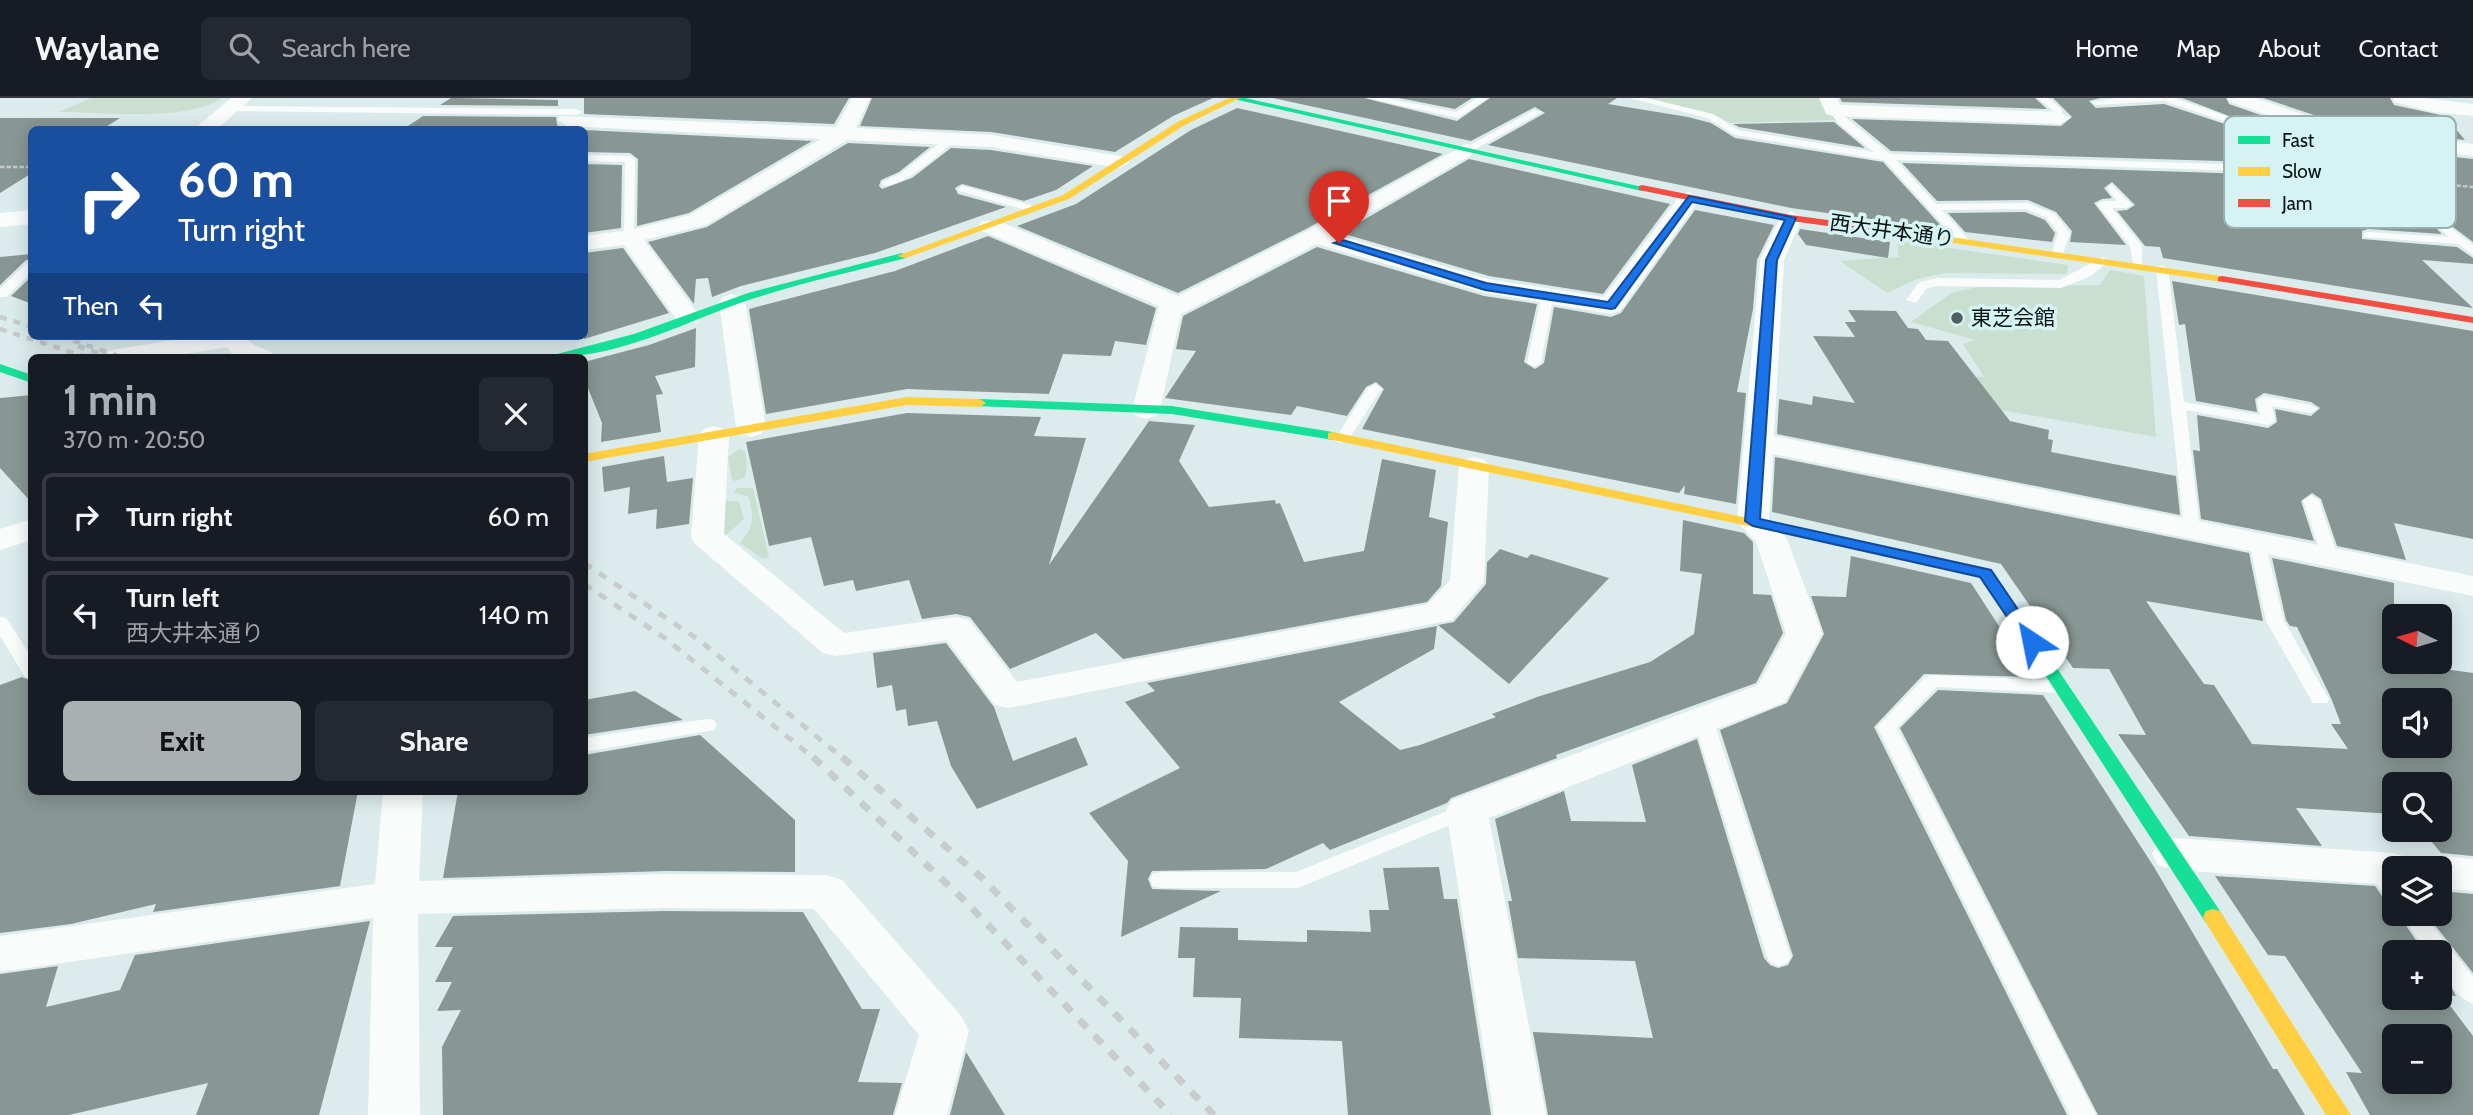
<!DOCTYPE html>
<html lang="en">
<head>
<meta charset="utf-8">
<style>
	body { margin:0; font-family:Cabin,"Noto Sans JP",sans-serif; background:#242831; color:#f1f3f6; height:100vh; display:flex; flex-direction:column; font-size:26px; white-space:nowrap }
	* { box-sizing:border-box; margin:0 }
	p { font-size:23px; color:#9ea1a6 }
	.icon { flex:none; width:38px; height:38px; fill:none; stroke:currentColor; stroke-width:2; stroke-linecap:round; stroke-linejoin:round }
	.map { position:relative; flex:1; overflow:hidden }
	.panel { position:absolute; left:28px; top:256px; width:560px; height:441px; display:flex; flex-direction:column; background:#171b24; border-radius:10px; box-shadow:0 4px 18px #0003 }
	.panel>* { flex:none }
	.hud { position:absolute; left:28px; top:28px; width:560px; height:214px; border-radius:10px; box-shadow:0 4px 18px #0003; background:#1a4fa0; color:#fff; overflow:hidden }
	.needle { width:46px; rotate:275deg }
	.controls { position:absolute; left:2382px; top:506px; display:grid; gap:14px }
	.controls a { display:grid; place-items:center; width:70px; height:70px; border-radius:10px; background:#171b24; box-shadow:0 4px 18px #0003; font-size:35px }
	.pin { position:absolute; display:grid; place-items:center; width:60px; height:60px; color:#fff; margin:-72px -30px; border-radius:50% 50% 50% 0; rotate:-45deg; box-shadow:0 0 7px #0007 }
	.pin .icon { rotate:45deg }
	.me { position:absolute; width:77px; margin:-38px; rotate:326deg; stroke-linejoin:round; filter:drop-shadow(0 0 5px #0008) }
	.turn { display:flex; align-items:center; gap:24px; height:147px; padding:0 35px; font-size:32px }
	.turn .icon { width:91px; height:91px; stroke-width:2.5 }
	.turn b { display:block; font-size:49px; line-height:60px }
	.then { display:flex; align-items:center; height:66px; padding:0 35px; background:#0003; gap:14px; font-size:26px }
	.round { display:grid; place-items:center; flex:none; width:74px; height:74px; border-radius:10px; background:#242831 }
	.headline { display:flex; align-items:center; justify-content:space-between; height:119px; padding:0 35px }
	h1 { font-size:42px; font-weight:700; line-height:52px; color:#a9b0b2 }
	.primary-button { display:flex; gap:14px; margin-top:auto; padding:14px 35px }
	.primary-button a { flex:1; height:80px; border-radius:10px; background:#a9b0b2; color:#111; font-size:28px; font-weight:700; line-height:80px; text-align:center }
	.primary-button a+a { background:#242831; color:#f1f3f6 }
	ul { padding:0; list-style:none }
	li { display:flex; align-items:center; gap:21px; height:88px; margin:0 14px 10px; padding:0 21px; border:4px solid #363941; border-radius:10px }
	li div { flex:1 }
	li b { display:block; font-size:26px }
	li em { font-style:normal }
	header { display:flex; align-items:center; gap:42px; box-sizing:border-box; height:98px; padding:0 35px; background:#171b24; border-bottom:2px solid #363941 }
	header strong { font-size:33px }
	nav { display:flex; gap:38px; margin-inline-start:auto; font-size:24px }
	.search { width:490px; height:63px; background:#242831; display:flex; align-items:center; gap:18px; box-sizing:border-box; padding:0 24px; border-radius:10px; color:#9ea1a6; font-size:26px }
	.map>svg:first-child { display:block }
</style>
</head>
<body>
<header>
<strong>Waylane</strong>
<div class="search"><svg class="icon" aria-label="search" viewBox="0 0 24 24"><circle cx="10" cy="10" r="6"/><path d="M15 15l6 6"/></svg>Search here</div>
<nav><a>Home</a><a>Map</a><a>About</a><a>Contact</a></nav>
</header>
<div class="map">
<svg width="2473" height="1017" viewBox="0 0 2473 1017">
	<rect width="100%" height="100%" fill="#dcecec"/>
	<!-- green -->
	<path fill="#c9e0d0" d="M91 0H222C188 24 101 14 59 14Z
		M1643 0H1824L1837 22 1730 25 1719 19Z
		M1901 143 2068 167 2067 176 1946 175 1917 181 1887 195 1840 163 1899 159 1897 145Z
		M2110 172 2144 178 2156 339 1896 294 1941 277 1984 279 1963 246 1975 242 1911 224 1951 195 1977 189 2100 187Z
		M739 351 745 353 747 368 745 379 735 383 732 382 728 359Z
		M737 390H753L769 460 763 461 740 445C754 429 754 419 749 399L734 394Z
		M722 402 739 404 744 421 725 438 721 432Z"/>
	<!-- building -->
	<path fill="#889794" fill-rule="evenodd" d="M451 0 558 2V8L440 7Z
		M584 0H849L834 26 584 16Z
		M872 0H1213L1173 18 1115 54 991 34 860 28Z
		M1273 0H1364L1457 23 1490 0H1617L1608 6 1688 19 1711 25 1735 40 1883 64 1944 131 1791 110 1488 47 1545 15 1535 9 1471 43Z
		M1399 0H1472L1455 11Z
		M1840 0H2035L2047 11 1842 4Z
		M2053 0H2100L2089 3 2096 10 2164 6 2228 27 2329 68 2359 88 2371 102 2436 130 2442 136 2368 131 2362 133V141L2457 149 2473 160V166L2422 162 2473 210 2163 160 2160 149 2145 148 2117 113 2127 112 2135 107 2112 84 2104 90 2112 100 2102 101 2094 105 2126 147 2070 144 2072 133 2056 114 2028 102 1937 103 1902 65 2249 76 2273 93 2286 90 2253 64 1891 53 1852 21 2061 28 2072 19Z
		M2182 0H2226L2229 6 2346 47 2473 61V144L2445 123 2453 121 2452 113 2418 90 2405 94 2430 113 2382 94 2370 80 2339 60Z
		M2263 0H2390L2394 7 2445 18 2465 42 2350 29Z
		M1237 10 1443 56 1306 131 1178 195 1017 128 1076 106 1191 32Z
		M423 18 556 19 558 32H402Z
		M0 20H120L101 32H32V75L0 95Z
		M1834 24 1865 50 1739 29 1733 26Z
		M584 32 812 43 689 115 637 128 638 61 630 55 584 54Z
		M848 45 930 49 899 74 881 82 879 88 882 91 912 80 951 50 991 52 1093 68 1056 92 1024 103 962 86 955 90 958 96 1006 109 875 155 741 188 712 199 708 180 696 181 694 206 648 144 707 129Z
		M1469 61 1670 106 1603 196 1489 178 1341 135Z
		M584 66 622 67 621 130 584 135Z
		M1695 112 1774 127 1757 162 1753 211 1737 294 1746 295 1736 406 1684 396 1685 387 1679 395 1362 331 1384 291 1376 284 1366 289 1347 318 1297 308 1291 317 1165 300 1196 253 1176 251 1183 218 1317 149 1484 198 1537 206 1524 264 1535 271 1544 265 1554 209 1611 219 1621 215Z
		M2025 114 2045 122 2055 135 2052 144 1965 134 1948 115Z
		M1800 131 1890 144 1888 160 1806 147 1798 136Z
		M988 138 1156 210 1146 247 1115 243 1111 258 1063 256 1049 296 907 291 766 316 749 211 895 173Z
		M623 150 669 215 584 241V155Z
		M32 156V161L26 162 0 187V159Z
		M32 178V206L11 198Z
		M2172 183 2473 233V441L2394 425 2406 462 2337 448 2321 401 2312 395 2301 403 2314 443 2201 421 2193 352 2200 353 2197 317 2268 330 2277 324 2275 311 2311 318 2320 310 2311 304 2264 295 2255 301 2257 314 2196 303 2185 226 2179 227Z
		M1848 212 1896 213 1908 230 1918 231 1926 242 1948 243 2010 323 2049 332 2048 341 2053 342 2051 354 2176 378 2180 417 1777 336 1779 301 1812 307 1813 298 1855 305 1813 238 1855 239 1845 224H1856Z
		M696 230 695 269 655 278 663 296 656 297 661 334 601 344 602 325 584 280V264L649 247Z
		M32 297V405L0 370V300Z
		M907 315 1041 319 1034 338 1086 340 1049 467 1149 323 1195 327 1179 363 1209 409 1275 402 1276 406 1280 405 1304 464 1364 453 1382 361 1436 372 1429 419 1448 424 1441 488 1427 504 1123 561 1096 535 1010 571 970 519 956 516 922 521 909 482 856 493 853 482 824 488 811 439 769 448 746 344Z
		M664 358 667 384 693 380 689 426 656 431 657 411 628 416 630 389 604 394 602 369Z
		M1775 359 2249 455 2263 523 2146 503 2204 586 2214 587 2252 646 2348 651 2331 626H2341L2331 600 2297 529 2290 528 2286 522 2272 460 2394 485V564L2473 575V758L2441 755 2422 732H2440V686H2394V716L2296 710 2322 748 2189 738 2118 636 2146 637 2109 571 2073 570 2001 466 1772 414ZM2394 602H2440V648H2394Z
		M1683 422 1744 435 1753 444V496L1771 497 1783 535 1756 585 1556 657 1557 660 1451 700 1447 705 1330 752 1323 745 1266 771 1152 773 1148 781 1152 791 1221 793 1121 839 1128 763 1089 715 1180 670 1125 604 1155 593 1147 585 1437 528 1434 551 1339 604 1400 652 1420 647 1496 619 1492 616 1537 599 1650 564 1694 536 1702 476 1680 473Z
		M1500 451 1527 460 1531 456 1609 480 1509 586 1438 527 1454 524 1486 486 1487 464Z
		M1851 458 1971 485 2032 579 1924 576 1874 629 2067 1017H1548L1533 934 1653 940 1635 863 1518 860 1508 803H1512L1495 721 1564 693 1571 723 1646 724 1632 667 1697 641 1764 860 1770 867 1778 870 1788 867 1793 858 1720 632 1787 605 1824 536 1811 498 1846 499Z
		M946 545 994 609 1013 663 1076 639 1088 667 977 711 951 668 937 623 908 628 906 611 896 613 892 587 877 590 873 555Z
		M22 579 32 583V693H358L340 788 153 814 156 806 71 826 0 835V587Z
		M1938 592 2043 597 2154 769 2273 971H2277L2305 1017H2098L1900 630Z
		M635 593 683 622 584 637V602Z
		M700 637 795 722V774L665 773 443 780 458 693H584V657Z
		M1439 769 1444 801H1457L1491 1017H1348L1342 943 1239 940 1241 900 1193 899 1195 860H1178L1180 829 1238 830V842L1307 844V832L1371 834 1369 812H1389L1383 770Z
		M2215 778 2375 788 2384 801 2394 803V816H2398L2424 854H2394V900H2440V868L2456 898 2442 897 2473 938V1017H2370L2346 974 2362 975 2285 858 2268 857ZM2394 938H2440V984H2394Z
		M2440 793 2473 796V875L2426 816H2440Z
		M665 813 803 814 862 911H880L858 984 902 985 893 1017H443L442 949 461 912 437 913 452 884H435L453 849H435L453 818Z
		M370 823 319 1017H196L208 985 69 1017H0V876L58 868 46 909 120 892 135 857Z
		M966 954 1005 1017H950Z"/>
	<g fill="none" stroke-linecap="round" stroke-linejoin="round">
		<!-- path -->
		<path stroke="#c5caca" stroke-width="2.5" stroke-dasharray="4.5 2" stroke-linecap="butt" d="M0 69H32
			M2450 87 2473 89
			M2303 90 2326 91"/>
		<!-- lane -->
		<path fill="#fafcfc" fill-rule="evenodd" d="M1367 0H1386L1456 14 1477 0H1488L1458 20Z
			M1630 0H1647L1713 16 1738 32 1874 54 1839 26 1828 12 1833 9 1890 56 2253 67 2284 89 2275 91 2250 73 1896 62 1936 106 2028 105 2055 116 2070 135 2063 156 2057 160 2051 156 2058 135 2047 120 2026 111 1942 112 1970 143 1960 145 1884 62 1735 37 1707 20Z
			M2038 0H2049L2062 12 2063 22H2057L2053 13Z
			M2117 0H2174L2235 21 2338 62 2369 82 2380 96 2428 116 2436 114 2408 94 2417 92 2451 115V119L2439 121 2473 147V157L2458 146 2364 139V135L2368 134 2449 139 2437 128 2372 100 2361 86 2330 66 2229 25 2164 3 2096 7 2091 4Z
			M228 8 577 11 582 14 577 17 225 13 223 11Z
			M1534 12 1542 14 1470 54 1461 52Z
			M947 39 956 41C942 55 902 90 882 88V84L900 76Z
			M584 57 630 58 635 61 634 141 624 139 625 64 584 63Z
			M2112 87 2132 107 2126 110H2112L2142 148V171H2134L2130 148 2097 106 2103 103H2117L2107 90Z
			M963 88 1037 109 1039 111 1033 114 959 93 958 91Z
			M2103 159 2109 163 2091 178 2061 190 1937 188 1926 191 1916 205 1906 202 1918 185 1937 180 2059 182Z
			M28 164H32V174L6 199H0V191Z
			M2162 167 2168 171 2184 304 2260 317 2257 302 2264 298 2311 307 2318 311 2311 315 2272 308 2275 323 2268 327 2186 312 2200 431 2192 436 2184 431 2156 171Z
			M1547 196 1553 200 1541 265 1534 269 1527 265 1541 200Z
			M1375 286 1382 290 1349 341 1342 345 1337 344 1335 341 1368 290Z
			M2311 397 2319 402 2338 459 2336 463 2330 464 2322 459 2303 402Z
			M2257 439 2265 444 2284 523 2329 601 2327 605H2313L2266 523 2249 444Z
			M0 519 6 520 32 560V581L25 579 0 538Z
			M1932 577 2062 583 2071 589 2062 595 1937 589 1897 630 2096 1017H2070L1877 629 1925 579Z
			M1703 615 1710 616 1713 621 1791 859 1787 865 1779 868 1771 865 1767 859 1693 621 1696 616Z
			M707 621 714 622 717 627 714 632 584 654V640Z
			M1467 705 1474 707 1477 712 1474 717 1298 790H1161L1153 788 1150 782 1153 776 1161 774H1296Z
			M2376 761C2396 767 2394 784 2394 801L2386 799 2365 769 2368 763Z
			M2400 816H2423L2473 879V906C2454 899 2440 873 2440 854H2427Z"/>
		<!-- street -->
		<path fill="#fafcfc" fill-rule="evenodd" d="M231 0H252L216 32H193Z
			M852 0H870L856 30 991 37 1120 58 1130 64 1120 70 991 49 847 42 706 127 644 142 701 220 697 225H679L624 147 584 152V138L630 132 690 117 821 41 567 28 557 22 560 18 836 29Z
			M1819 0H1837L1840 7 2060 14 2070 20 2060 26 1833 18 1826 16Z
			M2228 0H2255L2349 32 2473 46V58L2346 44 2230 4Z
			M2393 0H2424L2473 6V18L2433 14 2395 4Z
			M1466 46 1473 48 1476 52 1473 56 1334 136 1488 181 1604 199 1681 96 1689 94 1700 101 1620 213 1611 216 1485 195 1317 146 1181 216 1160 312 1156 318 1146 321 1136 318 1132 312 1159 208 982 133 979 128 982 123H998L1178 198 1307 133Z
			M32 112V126L0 129V115Z
			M1791 113 1802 120 1784 162 1774 338 2473 478V498L1773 356 1769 421 1787 441 1822 535 1785 604 1489 720 1546 1017H1494L1446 712 1452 702 1758 587 1786 535 1756 444 1737 423 1760 162 1780 120Z
			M732 196 741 199 745 204 766 330 761 336 751 339 741 336 736 330 719 204 723 199Z
			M198 238H250L248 241C255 251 268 249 276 259H234L227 249 167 259H104L108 253 118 251Z
			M714 328 724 331 729 337 724 436 844 535 956 519 969 522 1017 584 1428 506 1450 482 1459 368 1463 362 1474 359 1485 362 1489 368 1484 484 1452 522 1008 610 995 607 947 542 836 558 823 555 695 446 691 439 699 337 704 331Z
			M32 421V442L0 452V431Z
			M383 693H423L419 783 665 776 826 777 842 782 962 919 969 933 947 1017H895L919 937 814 811 665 810 418 816 420 1017H368L373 820 0 874V838L375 786Z
			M2173 740 2394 755 2409 760 2415 770H2394V787L2173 772 2158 767 2152 756 2158 745Z
			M2440 758 2473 761V793L2440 790V770H2420L2425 762Z"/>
		<!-- fast -->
		<path fill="#16e098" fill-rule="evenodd" d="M1229 0H1245L1647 90 1642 93Z
			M902 155 907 158 906 160C856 173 804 184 755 200 690 221 624 259 555 259L557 256 634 236 748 195Z
			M0 266 32 277V285L0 274Z
			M980 301 1172 308 1333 334 1340 338 1333 342 1172 316 975 308V302Z
			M1864 444 1991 472 2220 813 2223 819 2220 825 2213 827 2206 825 1981 478 1859 451 1857 448 1859 445Z"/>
		<!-- slow -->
		<path fill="#ffcf43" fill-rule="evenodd" d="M1229 0H1240L1185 27 1069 101 906 160 897 158 1063 97 1179 23Z
			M1909 133 2222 178 2228 181 2222 184 1905 138V134Z
			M907 299 980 301 986 305 980 309 907 307 584 364V356Z
			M1333 334 1864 444 1871 448 1864 452 1328 341V335Z
			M2213 811 2220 813 2351 1017H2326L2206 825 2203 819 2206 813Z"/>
		<!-- jam -->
		<path fill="#f24e42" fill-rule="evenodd" d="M1642 87 1791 117 1909 133 1914 136 1909 139 1791 123 1639 92V88Z
			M2222 178 2473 219V225L2218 183V179Z"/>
		<!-- rail-far2 -->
		<path stroke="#c8cccc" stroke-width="4.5" stroke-dasharray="7 7" stroke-linecap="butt" d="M0 219 32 229
			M0 231 86 259
			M60 238 121 259
			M78 248 110 259"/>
		<!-- rail-far1 -->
		<path stroke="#c8cccc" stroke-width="5" stroke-dasharray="9 9" stroke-linecap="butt" d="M584 465 699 542 844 661
			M584 486 666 541 815 661"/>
		<!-- rail -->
		<path stroke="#c8cccc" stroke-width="7" stroke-dasharray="11 11" stroke-linecap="butt" d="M813 659 965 803 1171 1017
			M842 659 981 779 1214 1017"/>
	</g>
	<!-- route -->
	<path fill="#1a73e8" stroke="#114b97" stroke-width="2" d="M1689 98 1796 120 1777 162 1760 421 1991 472 2040 544 2037 547H2026L1980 479 1753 428 1745 423 1766 162 1785 122 1692 104 1615 210 1611 211 1485 192 1334 145 1343 142 1486 185 1608 204Z"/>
	<!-- markers -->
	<circle fill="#525e5e" stroke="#d5f3f3" stroke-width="2.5" cx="1957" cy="220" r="7"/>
	<g text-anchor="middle" stroke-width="7" stroke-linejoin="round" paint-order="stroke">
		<!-- far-street labels -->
		<g font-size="21" fill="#081212" stroke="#d5f3f3">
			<text transform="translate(1892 133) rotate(8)" y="7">西大井本通り</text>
		</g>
		<!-- far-poi labels -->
		<g font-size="21" fill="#081212" stroke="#d5f3f3" text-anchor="start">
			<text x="1971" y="227">東芝会館</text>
		</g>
	</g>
	<!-- legend -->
	<rect x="2224" y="18" width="232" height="112" rx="10" fill="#d5f3f3" stroke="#98b0b0" stroke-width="2"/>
	<rect x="2238" y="38" width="32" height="8" fill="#16e098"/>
	<rect x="2238" y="69" width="32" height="9" fill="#ffcf43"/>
	<rect x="2238" y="101" width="32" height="8" fill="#f24e42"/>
	<g font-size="19" fill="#081212">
		<text x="2282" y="49">Fast</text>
		<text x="2282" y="80">Slow</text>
		<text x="2282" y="112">Jam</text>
	</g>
</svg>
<div class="controls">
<a><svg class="needle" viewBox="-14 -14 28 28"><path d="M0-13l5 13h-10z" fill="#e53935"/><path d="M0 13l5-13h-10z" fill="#9ea1a6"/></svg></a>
<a><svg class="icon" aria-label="sound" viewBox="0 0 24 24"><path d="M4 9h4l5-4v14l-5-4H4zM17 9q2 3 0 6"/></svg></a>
<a><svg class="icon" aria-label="search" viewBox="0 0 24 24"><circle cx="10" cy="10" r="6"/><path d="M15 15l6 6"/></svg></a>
<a><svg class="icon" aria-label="layers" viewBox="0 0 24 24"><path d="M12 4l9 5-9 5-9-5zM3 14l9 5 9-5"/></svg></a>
<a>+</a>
<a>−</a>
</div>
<div class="pin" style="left:1339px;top:145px;background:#d93025"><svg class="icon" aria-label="arrive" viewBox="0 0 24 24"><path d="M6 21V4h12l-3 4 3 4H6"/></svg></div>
<svg class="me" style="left:2032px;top:544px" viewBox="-20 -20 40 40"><circle r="19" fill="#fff"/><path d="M0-13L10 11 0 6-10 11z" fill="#1a73e8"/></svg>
<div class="hud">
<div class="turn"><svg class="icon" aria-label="right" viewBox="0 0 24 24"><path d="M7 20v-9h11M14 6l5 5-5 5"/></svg><div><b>60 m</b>Turn right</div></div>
<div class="then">Then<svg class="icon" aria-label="left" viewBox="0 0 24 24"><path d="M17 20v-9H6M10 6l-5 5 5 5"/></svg></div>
</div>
<section class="panel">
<div class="headline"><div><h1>1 min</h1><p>370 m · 20:50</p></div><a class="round"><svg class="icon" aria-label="close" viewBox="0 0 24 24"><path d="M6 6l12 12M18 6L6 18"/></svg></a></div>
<ul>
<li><svg class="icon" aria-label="right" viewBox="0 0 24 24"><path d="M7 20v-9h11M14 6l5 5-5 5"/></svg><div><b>Turn right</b></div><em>60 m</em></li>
<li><svg class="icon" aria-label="left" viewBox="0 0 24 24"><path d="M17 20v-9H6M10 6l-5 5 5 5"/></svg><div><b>Turn left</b><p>西大井本通り</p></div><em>140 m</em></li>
</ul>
<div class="primary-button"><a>Exit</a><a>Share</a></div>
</section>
</div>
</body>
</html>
